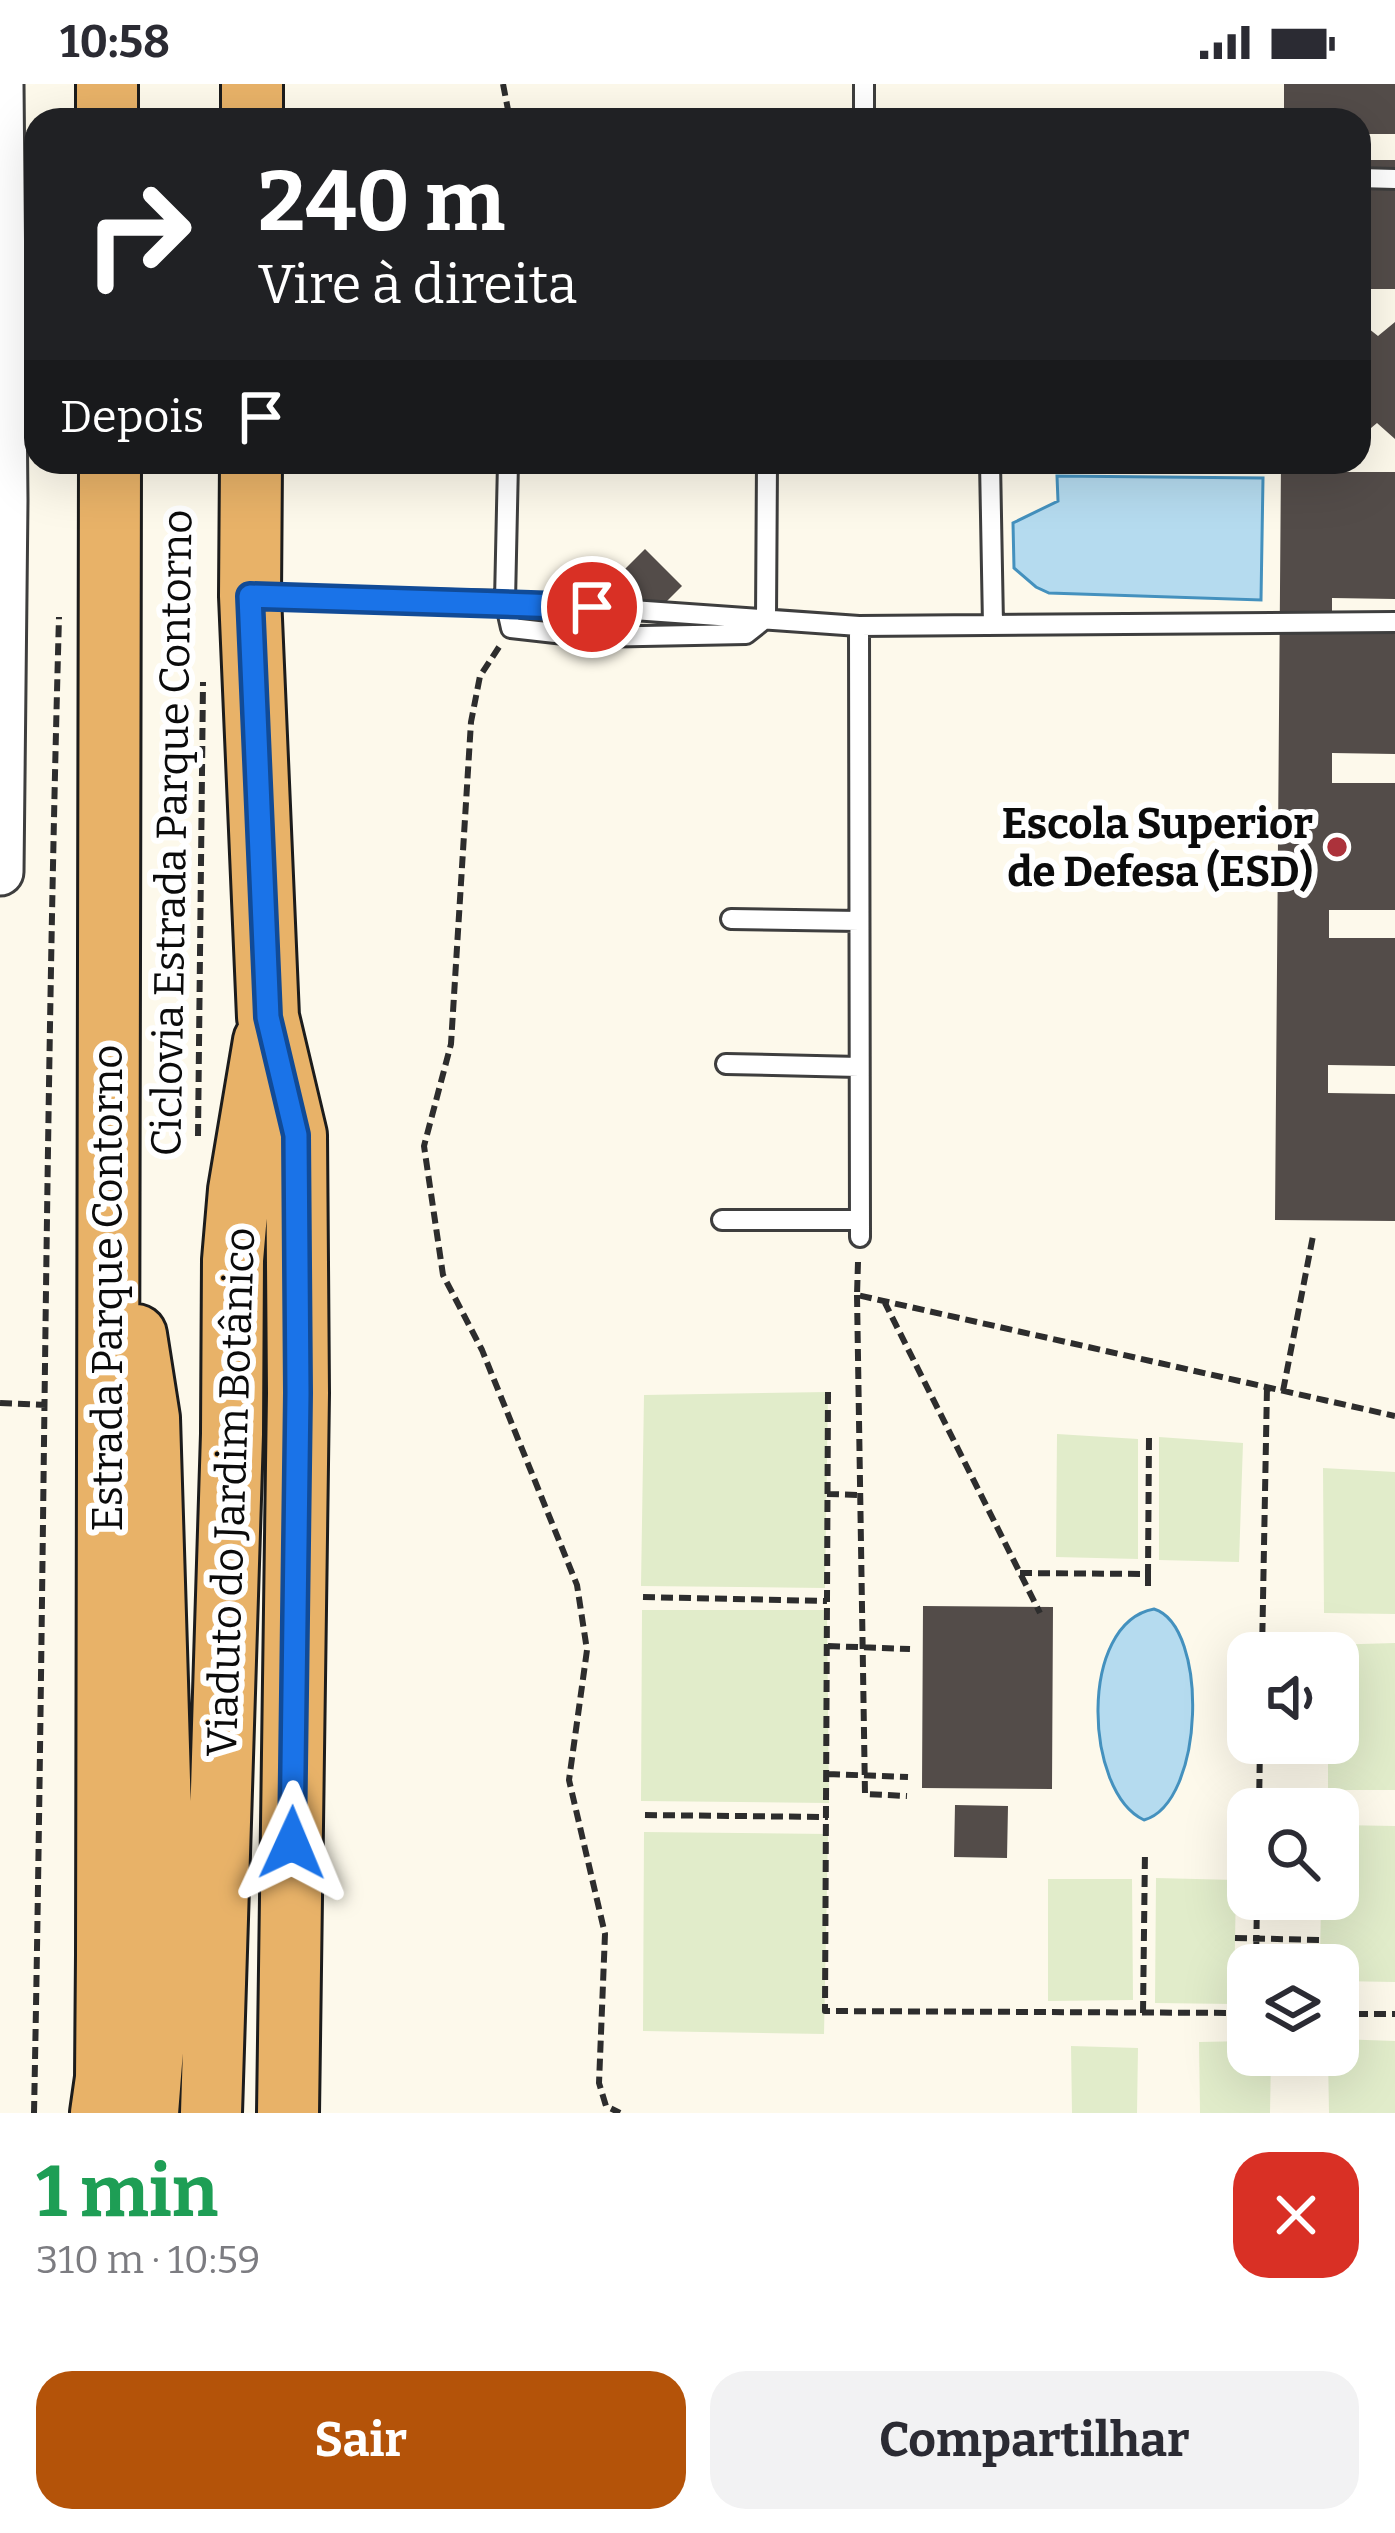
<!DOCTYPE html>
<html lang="pt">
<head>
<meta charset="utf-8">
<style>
	body { margin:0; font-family:Bitter,serif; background:#f2f2f3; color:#2b2b33; height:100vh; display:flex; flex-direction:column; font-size:45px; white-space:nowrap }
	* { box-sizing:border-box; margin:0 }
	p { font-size:39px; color:#7c7c81 }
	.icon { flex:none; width:66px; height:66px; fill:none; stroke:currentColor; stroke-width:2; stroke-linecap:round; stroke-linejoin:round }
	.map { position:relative; height:2029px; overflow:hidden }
	.panel { display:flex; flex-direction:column; background:#fff; flex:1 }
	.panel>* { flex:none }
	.banner { position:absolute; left:24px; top:24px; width:1347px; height:366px; border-radius:36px; box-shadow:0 12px 48px #0002; background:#202124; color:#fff; overflow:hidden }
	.fabs { position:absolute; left:1227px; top:1548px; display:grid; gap:24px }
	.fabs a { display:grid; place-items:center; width:132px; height:132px; border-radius:24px; background:#fff; box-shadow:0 12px 48px #0002; font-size:60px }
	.pin { position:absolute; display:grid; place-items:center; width:102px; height:102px; color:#fff; margin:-51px; border:6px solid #fff; border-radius:50%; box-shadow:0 3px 12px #0007 }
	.me { position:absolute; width:132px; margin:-66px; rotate:1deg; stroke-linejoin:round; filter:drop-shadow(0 0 9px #0008) }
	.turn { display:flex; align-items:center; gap:42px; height:252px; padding:0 36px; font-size:54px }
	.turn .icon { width:156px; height:156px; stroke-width:2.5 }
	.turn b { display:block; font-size:84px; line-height:102px }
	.then { display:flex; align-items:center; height:114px; padding:0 36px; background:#0003; gap:24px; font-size:45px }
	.round { display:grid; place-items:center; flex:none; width:126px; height:126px; border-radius:36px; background:#f2f2f3 }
	.headline { display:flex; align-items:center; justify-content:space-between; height:204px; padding:0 36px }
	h1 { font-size:72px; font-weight:700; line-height:90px; color:#1e9e55 }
	.action { display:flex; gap:24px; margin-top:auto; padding:24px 36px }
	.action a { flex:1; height:138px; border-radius:36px; background:#b45309; color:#fff; font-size:48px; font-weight:700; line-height:138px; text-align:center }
	.action a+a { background:#f2f2f3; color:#2b2b33 }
	.status { display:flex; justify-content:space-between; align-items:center; height:84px; padding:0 60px; background:#fff; direction:ltr }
	.status svg { height:33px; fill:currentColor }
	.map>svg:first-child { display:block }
</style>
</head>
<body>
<div class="status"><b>10:58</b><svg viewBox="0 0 49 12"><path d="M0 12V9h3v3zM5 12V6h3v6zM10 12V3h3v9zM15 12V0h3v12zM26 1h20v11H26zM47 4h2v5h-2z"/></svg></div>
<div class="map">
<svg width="1395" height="2029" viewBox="0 0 1395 2029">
	<rect width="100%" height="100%" fill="#fdf9eb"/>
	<!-- pitch -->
	<path fill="#e1ecca" d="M828 1308 825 1504 641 1502 644 1311Z
		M1057 1350 1138 1355V1475L1056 1473Z
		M1159 1353 1243 1359 1239 1478 1159 1476Z
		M1323 1384 1395 1388V1530L1324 1529Z
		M642 1526H827L829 1719 641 1717Z
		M1395 1559V1706H1328V1659H1338V1569H1327V1561Z
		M1338 1741 1395 1742V1898L1338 1897V1881H1320L1321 1815H1338Z
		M644 1748 828 1750 824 1950 643 1947Z
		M1156 1794 1236 1796 1234 1920 1155 1919Z
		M1048 1795H1132L1133 1916 1048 1917Z
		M1338 1955 1395 1957V2029H1329L1328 1971H1338Z
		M1248 1957V1971H1271L1270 2029H1200L1199 1958Z
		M1071 1962 1138 1964 1137 2029H1072Z"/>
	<!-- water -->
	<path fill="#b5dbef" stroke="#4491be" stroke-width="3" d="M1057 392 1263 394 1261 516 1049 509 1036 503 1014 484 1013 439 1058 417Z
		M1154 1525C1209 1542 1205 1719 1144 1736 1084 1708 1078 1539 1154 1525Z"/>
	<!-- building -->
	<path fill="#534c49" d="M1284 0H1395V50H1359V36H1284Z
		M1359 76H1395V205H1359Z
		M1359 237 1378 252 1395 238V355L1377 339 1359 354Z
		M1281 378H1333V388H1395V515L1332 514V543H1395V670L1332 669V699H1395V826H1329V854H1395V982L1328 981V1009L1395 1010V1137L1275 1136Z
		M645 465 682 502 646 538 609 501Z
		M923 1522 1053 1523 1052 1705 922 1704Z
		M955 1721 1008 1722 1007 1774 954 1773Z"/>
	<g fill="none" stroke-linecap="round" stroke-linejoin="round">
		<!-- service casing -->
		<g stroke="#3e3e3e" stroke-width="24">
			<path id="service" d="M864 36V0
				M1359 94 1395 95
				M508 378 505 517 511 544 591 553 746 550 766 534 767 378
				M990 378 993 540
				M255 512 505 517 859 542 1395 538
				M859 542 860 1153
				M731 835 859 837
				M726 980 859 983
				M722 1136H859"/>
		</g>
		<!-- tertiary casing -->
		<g stroke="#3e3e3e" stroke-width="51">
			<path id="tertiary" d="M0 788 4 416 0 0"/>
		</g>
		<!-- trunk casing -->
		<g stroke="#1c1c1c" stroke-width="66">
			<path id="trunk" d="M107 0V36
				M252 36V0
				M251 378 250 512 268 933 296 1051 298 1309 288 2029
				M136 1251 149 1334 164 1828 148 2029
				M101 2029 106 1994 107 1871 110 378
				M211 2029 232 1350 233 1176 239 1106 264 957"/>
		</g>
		<!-- path -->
		<path stroke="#2d2d2d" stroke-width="6" stroke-dasharray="12 6" stroke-linecap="butt" d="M503 0 510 36
			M1057 379 1271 382
			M499 563 480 592 471 638 451 960 424 1062 443 1191 482 1266 577 1501 587 1566 569 1696 605 1850 599 1999 606 2022 620 2029
			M198 1052 203 598
			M858 1178 857 1211 1395 1332
			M857 1211 865 1710 907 1712
			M884 1217 1040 1529
			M1283 1307 1313 1152
			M828 1308 825 1927 1248 1929
			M0 1319 46 1321
			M827 1410 860 1411
			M1020 1489 1148 1490 1149 1353
			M1148 1490V1503
			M643 1513 827 1517
			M828 1562 910 1565
			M1262 1569 1267 1303
			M1233 1638H1248
			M828 1690 908 1693
			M1259 1725 1260 1659
			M645 1731 828 1733
			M1235 1854 1320 1856
			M1256 1881 1257 1815
			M1143 1929 1145 1767
			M1338 1930H1395
			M34 2029C44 1530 45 1032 59 533"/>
		<!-- service -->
		<use href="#service" stroke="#fff" stroke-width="18"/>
		<!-- tertiary -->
		<use href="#tertiary" stroke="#fff" stroke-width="45"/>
		<!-- trunk -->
		<use href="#trunk" stroke="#e8b268" stroke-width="60"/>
	</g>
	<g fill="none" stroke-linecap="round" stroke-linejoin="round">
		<!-- route casing -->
		<g stroke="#114b97" stroke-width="30">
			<path id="route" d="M292 1759 298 1309 296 1051 268 933 250 512 592 523"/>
		</g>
		<!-- route -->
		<use href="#route" stroke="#1a73e8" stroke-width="21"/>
	</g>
	<!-- markers -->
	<circle fill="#ac323b" stroke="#fff" stroke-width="4.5" cx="1337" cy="763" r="12"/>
	<g text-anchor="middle" stroke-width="12" stroke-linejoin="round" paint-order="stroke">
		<!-- poi labels -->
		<g font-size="42" font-weight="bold" fill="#0b0b0b" stroke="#fff" text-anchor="end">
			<text x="1313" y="754">Escola Superior<tspan x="1313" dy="48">de Defesa (ESD)</tspan></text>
		</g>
		<!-- street labels -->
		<g font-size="42" fill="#0b0b0b" stroke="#fff">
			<text transform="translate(171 749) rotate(-89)" y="15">Ciclovia Estrada Parque Contorno</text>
			<text transform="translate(107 1204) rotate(-90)" y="15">Estrada Parque Contorno</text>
			<text transform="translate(230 1408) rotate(-88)" y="15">Viaduto do Jardim Botânico</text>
		</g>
	</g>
</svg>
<div class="fabs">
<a><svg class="icon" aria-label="sound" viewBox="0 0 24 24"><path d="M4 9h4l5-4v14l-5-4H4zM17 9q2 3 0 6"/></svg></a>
<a><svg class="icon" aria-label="search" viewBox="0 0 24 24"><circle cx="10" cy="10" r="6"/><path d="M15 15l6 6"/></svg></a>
<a><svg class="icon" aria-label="layers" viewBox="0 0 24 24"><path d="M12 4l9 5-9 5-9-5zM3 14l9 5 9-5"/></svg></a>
</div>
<div class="pin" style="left:592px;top:523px;background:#d93025"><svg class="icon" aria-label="arrive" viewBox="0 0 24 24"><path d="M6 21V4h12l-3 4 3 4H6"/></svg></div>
<svg class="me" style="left:292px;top:1759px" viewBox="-20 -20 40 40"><path d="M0-17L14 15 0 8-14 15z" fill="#1a73e8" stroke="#fff" stroke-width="4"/></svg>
<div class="banner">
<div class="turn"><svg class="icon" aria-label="right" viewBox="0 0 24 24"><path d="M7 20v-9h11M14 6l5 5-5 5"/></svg><div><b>240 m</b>Vire à direita</div></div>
<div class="then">Depois<svg class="icon" aria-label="arrive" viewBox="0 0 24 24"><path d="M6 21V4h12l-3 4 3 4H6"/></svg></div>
</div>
</div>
<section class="panel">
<div class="headline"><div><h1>1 min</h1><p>310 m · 10:59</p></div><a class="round" style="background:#d93025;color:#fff"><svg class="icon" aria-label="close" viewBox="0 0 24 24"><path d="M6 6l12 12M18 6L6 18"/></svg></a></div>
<div class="action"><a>Sair</a><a>Compartilhar</a></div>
</section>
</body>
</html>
